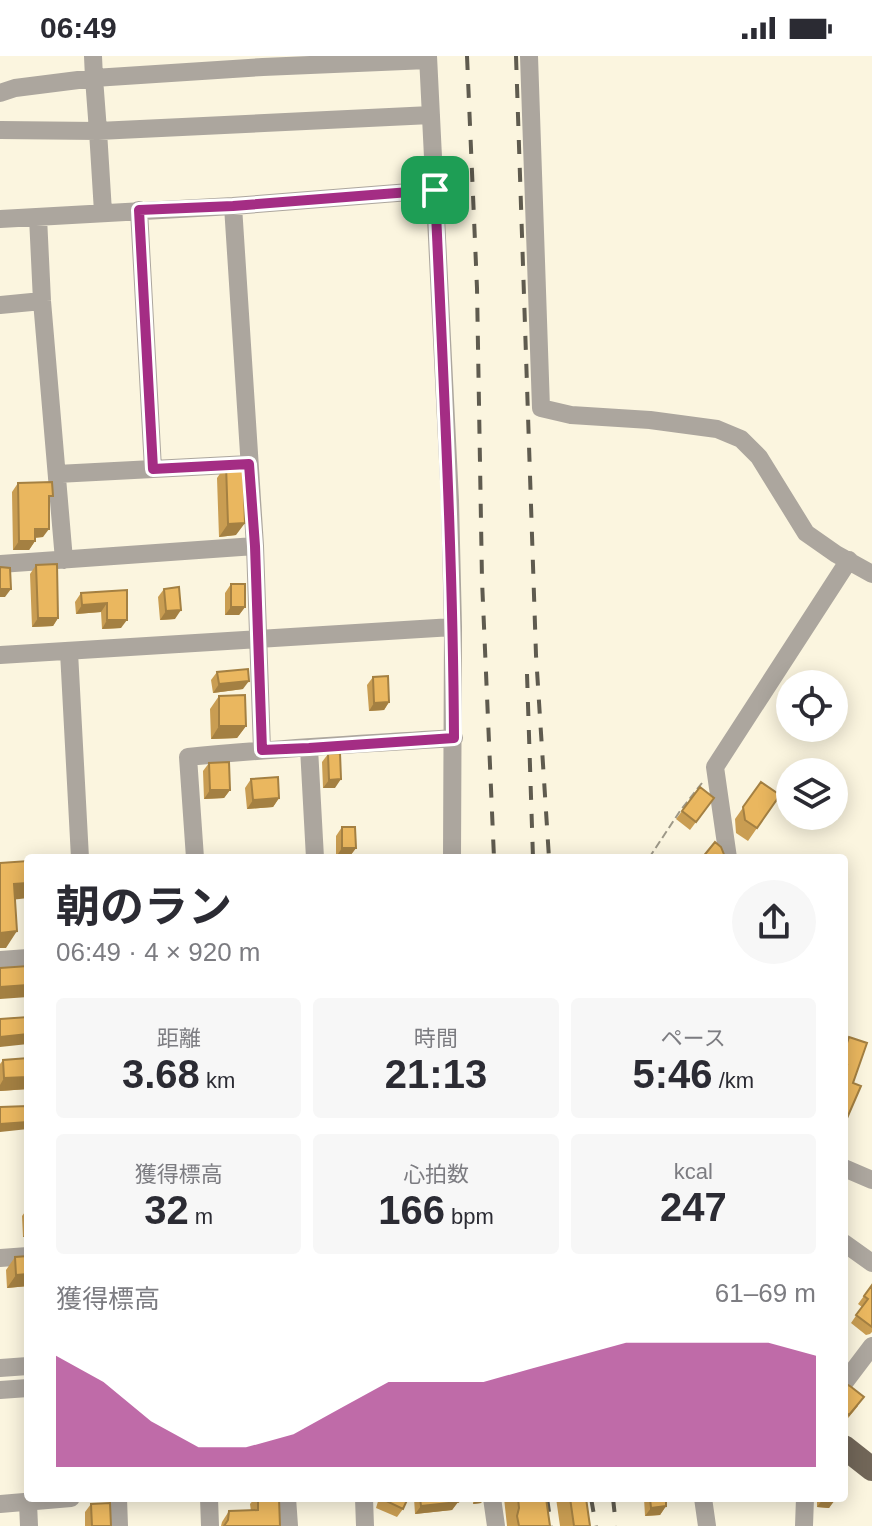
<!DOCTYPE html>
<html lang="ja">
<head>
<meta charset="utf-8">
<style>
	:root { --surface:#fff; --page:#f7f7f7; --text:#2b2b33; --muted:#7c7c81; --accent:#a42d84 }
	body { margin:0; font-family:Arial,"Noto Sans JP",sans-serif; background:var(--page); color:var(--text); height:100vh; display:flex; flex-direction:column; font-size:30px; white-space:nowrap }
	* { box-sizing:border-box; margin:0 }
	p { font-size:26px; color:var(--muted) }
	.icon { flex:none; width:44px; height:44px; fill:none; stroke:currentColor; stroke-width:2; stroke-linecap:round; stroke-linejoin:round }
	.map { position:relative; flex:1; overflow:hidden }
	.drawer { position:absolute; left:24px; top:798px; width:824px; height:648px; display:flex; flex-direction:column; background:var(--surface); border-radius:8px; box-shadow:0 4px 20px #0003 }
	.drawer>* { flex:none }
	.fabs { position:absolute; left:776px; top:614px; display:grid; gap:16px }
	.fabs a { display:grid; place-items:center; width:72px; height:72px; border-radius:50%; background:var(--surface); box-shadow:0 4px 20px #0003; font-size:40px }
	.pin { position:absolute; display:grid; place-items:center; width:68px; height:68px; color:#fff; margin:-34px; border-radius:16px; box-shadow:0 4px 12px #0006 }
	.round { display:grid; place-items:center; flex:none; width:84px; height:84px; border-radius:42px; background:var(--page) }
	.headline { display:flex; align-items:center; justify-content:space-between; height:136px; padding:0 32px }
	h1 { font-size:44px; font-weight:700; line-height:60px }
	.metrics { display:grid; grid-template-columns:repeat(3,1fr); gap:12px; height:136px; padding:8px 32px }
	.metrics div { display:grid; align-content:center; border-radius:8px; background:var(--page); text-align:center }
	.metrics b { font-size:40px; font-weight:700 }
	.metrics small { font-size:22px; font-weight:400 }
	.metrics p { font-size:22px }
	.chart { height:224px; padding:16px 32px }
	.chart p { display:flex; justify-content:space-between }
	.chart svg { width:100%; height:144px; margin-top:8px; fill:var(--accent); opacity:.7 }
	.status { display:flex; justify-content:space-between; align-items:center; height:56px; padding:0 40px; background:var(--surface); direction:ltr }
	.status svg { height:22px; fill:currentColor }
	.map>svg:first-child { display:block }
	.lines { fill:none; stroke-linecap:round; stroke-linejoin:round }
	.path { stroke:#9d9888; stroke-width:2; stroke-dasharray:8 4; stroke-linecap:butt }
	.minor { stroke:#aca69e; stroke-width:18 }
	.major { stroke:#716658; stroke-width:24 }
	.rail { stroke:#5f5b4f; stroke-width:4; stroke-dasharray:14 14; stroke-linecap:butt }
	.wall { fill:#c99d52 }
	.shaded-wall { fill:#a48042 }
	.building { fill:#eab75f; stroke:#a48042; stroke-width:2 }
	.route-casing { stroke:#fff; stroke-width:16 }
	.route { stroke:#a42d84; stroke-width:10 }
</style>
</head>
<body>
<div class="status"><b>06:49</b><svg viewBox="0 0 49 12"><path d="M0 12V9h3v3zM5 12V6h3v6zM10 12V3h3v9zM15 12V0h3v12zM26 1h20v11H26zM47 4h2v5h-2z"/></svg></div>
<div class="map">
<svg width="872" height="1470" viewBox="0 0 872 1470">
	<rect width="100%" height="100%" fill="#fbf5df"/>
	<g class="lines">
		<path class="path" d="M 649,802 L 680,755 L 702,727"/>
		<path class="minor" d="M 93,0 L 94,22 L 263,11 L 428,4
			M 428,0 L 450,445 L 453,571 L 452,802
			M 529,0 L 541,352 L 571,359 L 650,364 L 717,373 L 741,383 L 759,401 L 806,477 L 836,498 L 872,518
			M 0,37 L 15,32 L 94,22 L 98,75 L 0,74
			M 233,150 L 255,490 L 262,694
			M 139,154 L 153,413 L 249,408
			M 103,156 L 98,75 L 431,59
			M 38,161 L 42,245 L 64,504
			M 0,163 L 233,150 L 435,134
			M 0,249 L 42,245
			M 57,418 L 153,413
			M 0,508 L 255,490
			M 69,596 L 80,802
			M 0,599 L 453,571
			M 309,692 L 315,802
			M 195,802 L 188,701 C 276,692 365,688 454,682
			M 728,802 L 715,711 L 849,504
			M 0,904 L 28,902
			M 844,1112 L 872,1124
			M 844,1187 L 872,1207
			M 0,1202 L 28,1200
			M 0,1312 L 28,1310
			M 844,1327 L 872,1290
			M 0,1334 L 28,1332
			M 118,1442 L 119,1470
			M 209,1442 L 210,1470
			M 287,1442 L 289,1470
			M 364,1442 L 365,1470
			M 492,1442 L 496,1470
			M 703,1442 L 707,1470
			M 28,1447 L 29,1470
			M 0,1448 L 71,1442
			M 804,1470 L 805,1442"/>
		<path class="major" d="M 844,1391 L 872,1413"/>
		<path class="rail" d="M 467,0 L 477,232 L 482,524 L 494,802
			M 516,0 L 536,599 L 549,802
			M 527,618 L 533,802
			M 547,1442 L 551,1470
			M 591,1442 L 596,1470
			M 613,1442 L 616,1470"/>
	</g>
	<path class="wall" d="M 226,409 L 236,479 L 219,481 L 217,422 Z
		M 18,427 L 49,446 L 43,481 L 35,482 L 35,485 L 29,494 L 13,494 L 12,436 Z
		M 36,509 L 58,562 L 53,570 L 32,571 L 30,518 Z
		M 231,528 L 245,551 L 239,559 L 225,559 L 225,537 Z
		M 164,533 L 175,563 L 160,564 L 158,541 Z
		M 127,534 L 121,572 L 102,573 L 101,556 L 76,558 L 75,546 L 81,537 Z
		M 217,616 L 243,633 L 213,637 L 211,624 Z
		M 373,621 L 389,646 L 384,654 L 369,655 L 367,629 Z
		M 219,640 L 246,670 L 237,682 L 211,683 L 210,653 Z
		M 328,698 L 335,732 L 323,732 L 322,706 Z
		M 209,707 L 230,734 L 224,742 L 204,743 L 203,715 Z
		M 251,723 L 279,742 L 273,751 L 247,753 L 245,732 Z
		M 761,726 L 780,739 L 748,785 L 736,777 L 735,763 Z
		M 700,731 L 714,742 L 690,774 L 676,763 Z
		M 342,771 L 356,792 L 350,800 L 336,801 L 336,780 Z
		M 28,1002 L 28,1033 L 0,1035 L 0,1008 L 3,1004 Z
		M 28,1152 L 28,1181 L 23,1181 L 22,1160 Z
		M 28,1200 L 28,1230 L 7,1232 L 6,1214 L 15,1201 Z
		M 872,1229 L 872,1276 L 870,1278 L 866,1279 L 851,1267 L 862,1251 L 858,1248 Z
		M 844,1327 L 858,1350 L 844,1367 Z
		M 255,1442 L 258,1442 L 280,1470 L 221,1470 L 222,1466 L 229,1455 L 251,1455 L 250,1448 Z
		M 379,1442 L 408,1442 L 403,1453 L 397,1461 L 376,1452 Z
		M 414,1442 L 484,1442 L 481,1447 L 473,1448 L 473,1444 L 458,1446 L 452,1454 L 415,1458 Z
		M 504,1442 L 546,1442 L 550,1470 L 507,1470 Z
		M 556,1442 L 586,1442 L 590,1470 L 560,1470 Z
		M 644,1442 L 666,1442 L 666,1450 L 660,1459 L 645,1460 Z
		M 817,1442 L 835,1442 L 829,1452 L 817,1451 Z
		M 91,1448 L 111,1470 L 85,1470 L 85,1456 Z"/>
	<path class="shaded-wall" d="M 245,467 L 236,479 L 219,481 L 228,468 Z
		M 35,473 L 49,473 L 43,481 L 29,482 Z
		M 19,485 L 35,485 L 29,494 L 13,494 Z
		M 0,533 L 11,533 L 5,541 L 0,541 Z
		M 107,547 L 101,556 L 76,558 L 82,549 Z
		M 231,551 L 245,551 L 239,559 L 225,559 Z
		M 181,554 L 175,563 L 160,564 L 166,555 Z
		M 38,562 L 58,562 L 53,570 L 32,571 Z
		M 107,564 L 127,564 L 121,572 L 102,573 Z
		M 249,625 L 243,633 L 213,637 L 219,628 Z
		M 389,646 L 384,654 L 369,655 L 374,647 Z
		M 219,670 L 246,670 L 237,682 L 211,683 Z
		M 341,723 L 335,732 L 323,732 L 329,724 Z
		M 210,734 L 230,734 L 224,742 L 204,743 Z
		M 279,742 L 273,751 L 247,753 L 253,744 Z
		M 342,792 L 356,792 L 350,800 L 336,801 Z
		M 28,827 L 28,842 L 2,845 L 14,828 Z
		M 17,875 L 6,892 L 0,892 L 0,877 Z
		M 28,929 L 28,941 L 0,943 L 0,931 Z
		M 28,978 L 28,988 L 0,991 L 0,981 Z
		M 28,1021 L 28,1033 L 0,1035 L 0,1029 L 4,1022 Z
		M 28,1066 L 28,1073 L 0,1076 L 0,1068 Z
		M 28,1173 L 28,1181 L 23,1181 Z
		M 28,1218 L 28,1230 L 7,1232 L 16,1219 Z
		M 455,1442 L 475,1442 L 473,1444 L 452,1447 Z
		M 477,1442 L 484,1442 L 481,1447 L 473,1448 Z
		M 823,1443 L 835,1444 L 829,1452 L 817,1451 Z
		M 458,1446 L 452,1454 L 415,1458 L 421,1450 Z
		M 666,1450 L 660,1459 L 645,1460 L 651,1452 Z"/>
	<path class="building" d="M 243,408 L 245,467 L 228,468 L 226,409 Z
		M 52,426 L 53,440 L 49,440 L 49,473 L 35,473 L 35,485 L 19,485 L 18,427 Z
		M 57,508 L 58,562 L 38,562 L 36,509 Z
		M 0,511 L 10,512 L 11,533 L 0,533 Z
		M 231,528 L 245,528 L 245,551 L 231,551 Z
		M 179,531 L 181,554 L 166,555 L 164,533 Z
		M 127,534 L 127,564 L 107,564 L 107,547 L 82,549 L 81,537 Z
		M 248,613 L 249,625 L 219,628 L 217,616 Z
		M 388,620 L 389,646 L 374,647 L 373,621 Z
		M 245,639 L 246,670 L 219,670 L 219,640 Z
		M 340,697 L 341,723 L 329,724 L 328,698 Z
		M 229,706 L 230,734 L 210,734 L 209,707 Z
		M 278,721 L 279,742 L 253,744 L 251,723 Z
		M 761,726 L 780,739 L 757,772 L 745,764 L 743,751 Z
		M 700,731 L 714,742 L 696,766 L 682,755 Z
		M 342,771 L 355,771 L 356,792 L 342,792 Z
		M 715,786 L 721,791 L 725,801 L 702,802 Z
		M 28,805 L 28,827 L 14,828 L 17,875 L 0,877 L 0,807 Z
		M 28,910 L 28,929 L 0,931 L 0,912 Z
		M 28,961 L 28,978 L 0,981 L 0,963 Z
		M 849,981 L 867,987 L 853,1027 L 861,1030 L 844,1069 L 844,1015 L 847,1009 L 844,1008 L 844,996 Z
		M 28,1002 L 28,1021 L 4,1022 L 3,1004 Z
		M 28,1050 L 28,1066 L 0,1068 L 0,1051 Z
		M 28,1200 L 28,1218 L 16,1219 L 15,1201 Z
		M 872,1229 L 872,1271 L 856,1259 L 868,1243 L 864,1240 Z
		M 844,1327 L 850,1330 L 864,1341 L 849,1359 L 844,1355 Z
		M 258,1442 L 279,1442 L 280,1470 L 224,1470 L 228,1464 L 229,1455 L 258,1454 Z
		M 383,1442 L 408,1442 L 403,1453 L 382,1443 Z
		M 420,1442 L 457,1442 L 458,1446 L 421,1450 Z
		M 518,1442 L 546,1442 L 550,1470 L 519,1470 L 517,1460 L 519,1452 Z
		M 570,1442 L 586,1442 L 590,1470 L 574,1470 Z
		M 650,1442 L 666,1442 L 666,1450 L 651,1452 Z
		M 110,1447 L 111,1470 L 92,1470 L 91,1448 Z"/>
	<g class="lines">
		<defs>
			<path id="route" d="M 435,134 C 443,317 453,499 454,682 L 309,692 L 262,694 L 255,490 L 249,408 L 153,413 L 139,154 L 233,150 Z"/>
		</defs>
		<use href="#route" class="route-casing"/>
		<use href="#route" class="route"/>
	</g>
</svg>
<div class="fabs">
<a><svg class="icon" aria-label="locate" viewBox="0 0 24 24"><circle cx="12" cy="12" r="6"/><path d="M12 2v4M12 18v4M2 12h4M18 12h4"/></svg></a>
<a><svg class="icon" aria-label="layers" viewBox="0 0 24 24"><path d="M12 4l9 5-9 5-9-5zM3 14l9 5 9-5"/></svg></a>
</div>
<div class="pin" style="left:435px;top:134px;background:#1e9e55"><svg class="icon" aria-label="arrive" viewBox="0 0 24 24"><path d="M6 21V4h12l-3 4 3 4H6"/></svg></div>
<section class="drawer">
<div class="headline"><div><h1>朝のラン</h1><p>06:49 · 4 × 920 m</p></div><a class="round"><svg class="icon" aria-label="share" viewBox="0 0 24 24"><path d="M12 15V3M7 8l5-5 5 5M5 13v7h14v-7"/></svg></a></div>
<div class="metrics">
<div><p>距離</p><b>3.68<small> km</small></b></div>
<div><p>時間</p><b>21:13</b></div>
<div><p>ペース</p><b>5:46<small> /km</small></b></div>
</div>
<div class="metrics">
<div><p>獲得標高</p><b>32<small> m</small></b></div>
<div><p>心拍数</p><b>166<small> bpm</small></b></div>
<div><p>kcal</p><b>247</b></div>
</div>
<div class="chart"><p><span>獲得標高</span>61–69 m</p>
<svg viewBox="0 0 160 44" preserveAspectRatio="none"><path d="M0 44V10L10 18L20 30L30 38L40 38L50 34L60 26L70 18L80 18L90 18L100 14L110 10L120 6L130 6L140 6L150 6L160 10V44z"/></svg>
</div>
</section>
</div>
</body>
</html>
